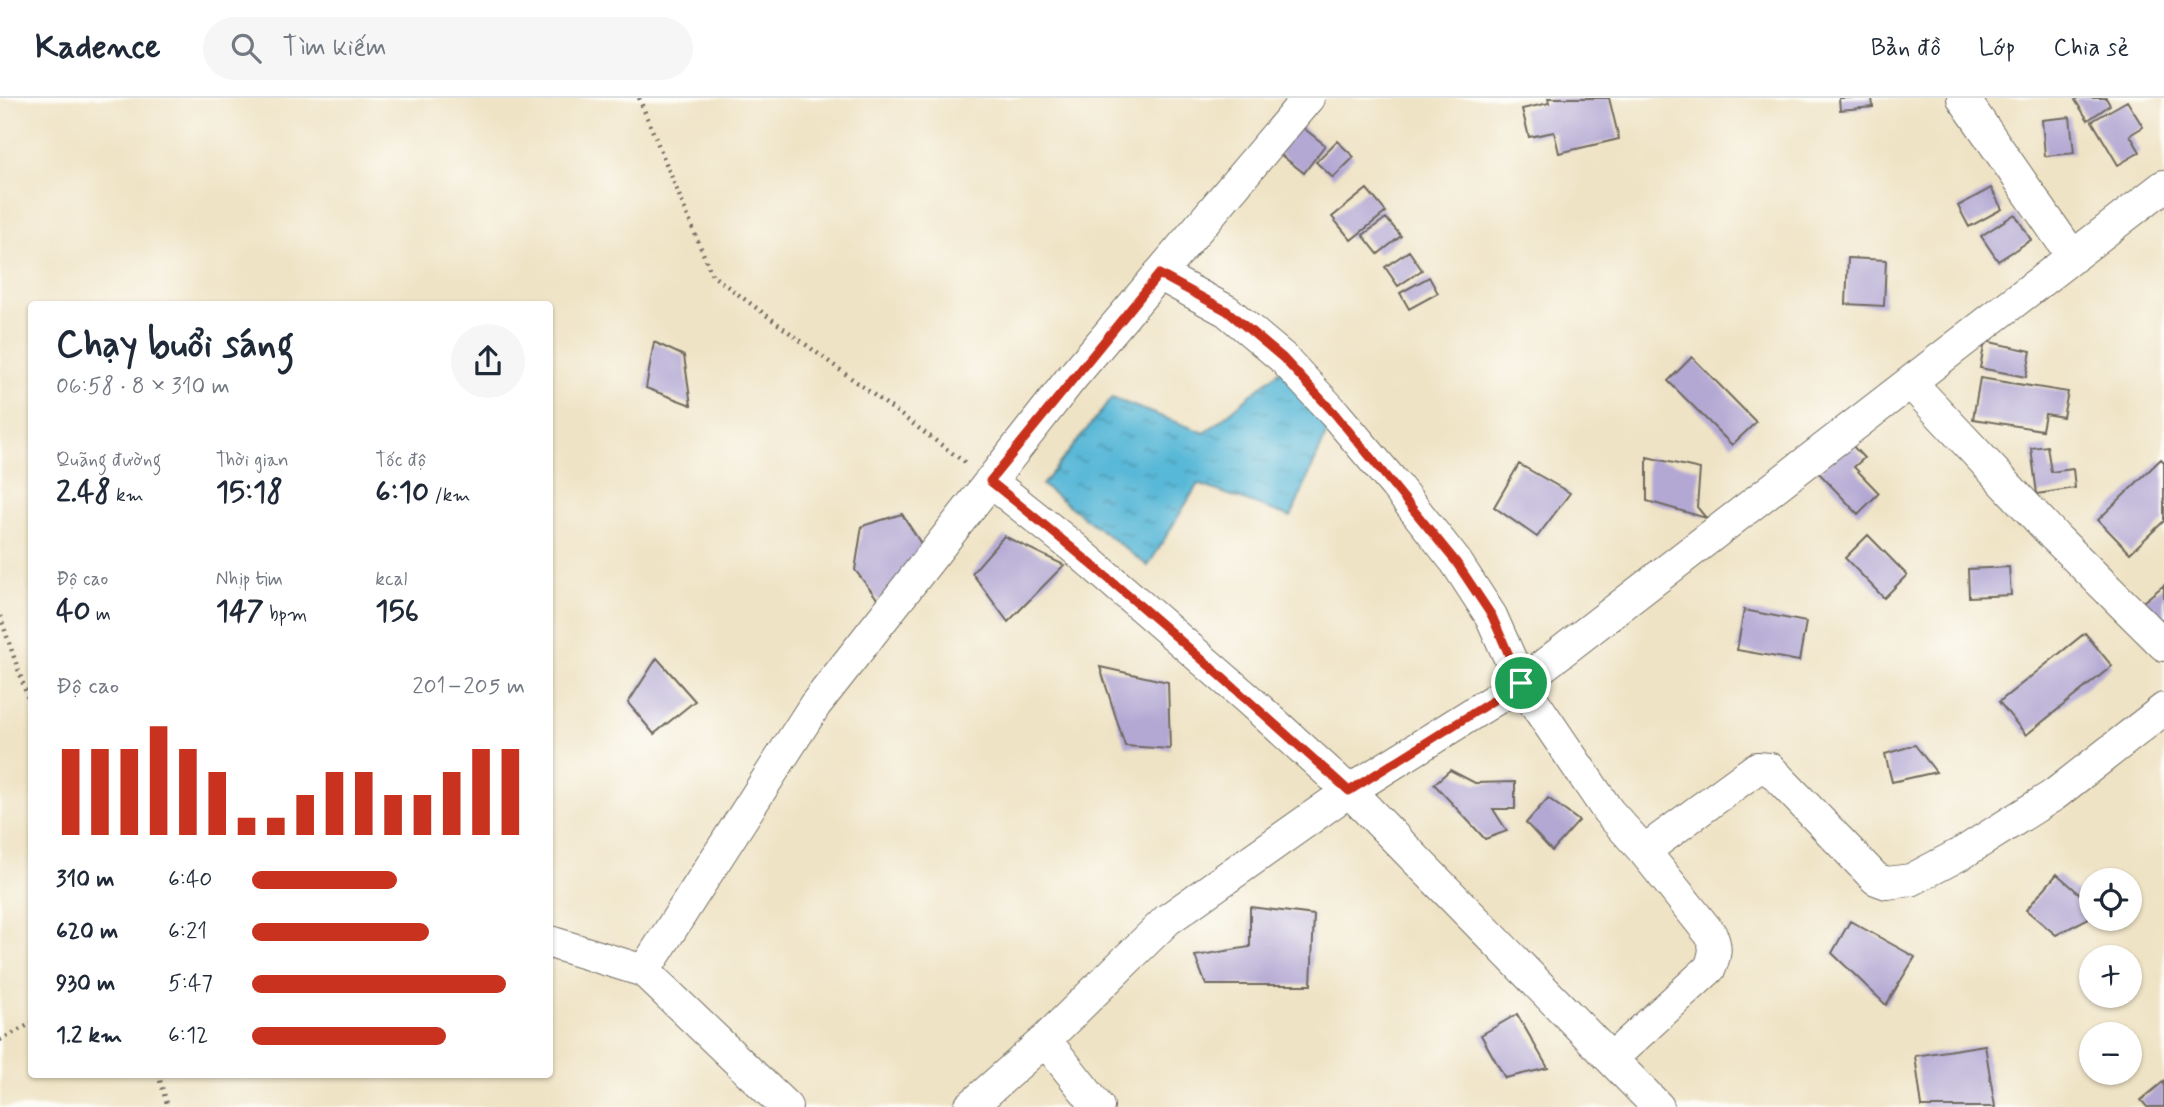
<!DOCTYPE html>
<html lang="vi">
<head>
<meta charset="utf-8">
<style>
	:root { --surface:#fff; --page:#f6f6f7; --text:#1f2937; --muted:#747a83; --line:#e0e1e3; --accent:#c8321e }
	body { margin:0; font-family:Mynerve,sans-serif; background:var(--page); color:var(--text); height:100vh; display:flex; flex-direction:column; font-size:26px; white-space:nowrap }
	* { box-sizing:border-box; margin:0 }
	p { font-size:23px; color:var(--muted) }
	.icon { flex:none; width:38px; height:38px; fill:none; stroke:currentColor; stroke-width:2; stroke-linecap:round; stroke-linejoin:round }
	.map { position:relative; flex:1; overflow:hidden }
	.sheet { position:absolute; left:28px; top:203px; width:525px; height:777px; display:flex; flex-direction:column; background:var(--surface); border-radius:7px; box-shadow:0 2px 5px #0004 }
	.sheet>* { flex:none }
	.tools { position:absolute; left:2079px; top:770px; display:grid; gap:14px }
	.tools a { display:grid; place-items:center; width:63px; height:63px; border-radius:50%; background:var(--surface); box-shadow:0 2px 5px #0004; font-size:35px }
	.pin { position:absolute; display:grid; place-items:center; width:60px; height:60px; color:#fff; margin:-30px; border:4px solid #fff; border-radius:50%; box-shadow:0 2px 7px #0007 }
	.round { display:grid; place-items:center; flex:none; width:74px; height:74px; border-radius:37px; background:var(--page) }
	.head { display:flex; align-items:center; justify-content:space-between; height:119px; padding:0 28px }
	h1 { font-size:38px; font-weight:800; line-height:52px }
	.stats { display:grid; grid-template-columns:repeat(3,1fr); gap:10px; height:119px; padding:7px 28px }
	.stats div { display:grid; align-content:center }
	.stats b { font-size:30px; font-weight:800 }
	.stats small { font-size:19px; font-weight:400 }
	.stats p { font-size:19px }
	.chart { height:196px; padding:14px 28px }
	.chart p { display:flex; justify-content:space-between }
	.chart svg { width:100%; height:126px; margin-top:7px; stroke:var(--accent); stroke-width:6 }
	ul { padding:0 28px; list-style:none; font-size:23px }
	li { display:grid; grid-template-columns:112px 84px 1fr; align-items:center; height:52px }
	li i { height:18px; border-radius:9px; background:var(--accent) }
	header { display:flex; align-items:center; gap:42px; box-sizing:border-box; height:98px; padding:0 35px; background:var(--surface); border-bottom:2px solid var(--line) }
	header strong { font-size:33px }
	nav { display:flex; gap:38px; margin-inline-start:auto; font-size:24px }
	.search { width:490px; height:63px; background:var(--page); display:flex; align-items:center; gap:18px; box-sizing:border-box; padding:0 24px; border-radius:38px; color:var(--muted); font-size:26px }
	.map>svg:first-child { display:block }
	.water { fill:url(#water-ripples); stroke:#427281; stroke-width:2 }
	.building { fill:#b3a8d3 }
	.lines { fill:none; stroke-linecap:round; stroke-linejoin:round }
	.minor-casing { stroke:#706b61; stroke-width:34 }
	.path { stroke:#706b61; stroke-width:4.5; stroke-dasharray:2 5; stroke-linecap:butt }
	.minor { stroke:#fff; stroke-width:32 }
	.route-casing { stroke:#fff; stroke-width:14 }
	.route { stroke:#c8321e; stroke-width:9 }
</style>
</head>
<body>
<header>
<strong>Kadence</strong>
<div class="search"><svg class="icon" aria-label="search" viewBox="0 0 24 24"><circle cx="10" cy="10" r="6"/><path d="M15 15l6 6"/></svg>Tìm kiếm</div>
<nav><a>Bản đồ</a><a>Lớp</a><a>Chia sẻ</a></nav>
</header>
<div class="map">
<svg width="2164" height="1009" viewBox="0 0 2164 1009">
	<defs>
		<pattern id="water-ripples" width="26" height="14" patternUnits="userSpaceOnUse" patternTransform="scale(1.75)"><rect width="26" height="14" fill="#59b8d7"/><path d="M2 4q2-2 4 0t4 0M15 11q2-2 4 0t4 0" fill="none" stroke="#4a96af"/></pattern>
	</defs>
	<rect width="100%" height="100%" fill="#fdfcf7"/>
	<filter id="ink" filterUnits="userSpaceOnUse"><feTurbulence type="fractalNoise" baseFrequency=".0143" numOctaves="2"/><feDisplacementMap in="SourceGraphic" scale="14" xChannelSelector="R" yChannelSelector="G"/><feConvolveMatrix kernelMatrix="1 2 1 2 8 2 1 2 1" color-interpolation-filters="sRGB"/></filter>
	<filter id="wash" filterUnits="userSpaceOnUse"><feTurbulence type="fractalNoise" baseFrequency=".00686" numOctaves="4" result="noise"/><feDisplacementMap in="SourceGraphic" scale="28" xChannelSelector="R" yChannelSelector="G"/><feGaussianBlur stdDeviation="1.57" result="paint"/><feColorMatrix in="noise" values="0 0 0 0 0 0 0 0 0 0 0 0 0 0 0 0 0 1.4 0 .05"/><feComposite in="paint" operator="in"/></filter>
	<g filter="url(#wash)">
		<rect width="100%" height="100%" fill="#efe3c5"/>
		<path class="water" d="M 1284,269 L 1335,316 L 1291,419 L 1198,386 L 1148,468 L 1042,387 L 1112,300 L 1205,335 Z"/>
		<g id="blocks">
			<path class="building" d="M 1548,0 L 1609,0 L 1619,41 L 1559,55 L 1554,34 L 1529,39 L 1522,11 L 1549,5 Z
				M 1839,0 L 1872,0 L 1873,9 L 1840,12 Z
				M 2078,0 L 2106,0 L 2110,7 L 2088,22 L 2075,2 Z
				M 2127,3 L 2143,29 L 2130,37 L 2140,54 L 2118,67 L 2092,23 Z
				M 2070,19 L 2074,55 L 2045,58 L 2042,22 Z
				M 1297,25 L 1325,47 L 1304,75 L 1276,53 Z
				M 1337,43 L 1354,59 L 1333,80 L 1316,64 Z
				M 1991,90 L 2002,111 L 1969,129 L 1958,108 Z
				M 1367,91 L 1386,114 L 1351,142 L 1332,119 Z
				M 2015,116 L 2031,142 L 1998,163 L 1981,138 Z
				M 1386,120 L 1401,138 L 1378,156 L 1363,137 Z
				M 1409,153 L 1422,172 L 1398,188 L 1385,169 Z
				M 1848,160 L 1886,162 L 1884,208 L 1846,206 Z
				M 1429,179 L 1438,195 L 1409,211 L 1400,195 Z
				M 1985,243 L 2031,253 L 2026,279 L 1980,270 Z
				M 654,244 L 684,258 L 691,307 L 646,290 Z
				M 1692,259 L 1756,324 L 1732,347 L 1668,283 Z
				M 1980,280 L 2068,294 L 2063,319 L 2045,316 L 2042,332 L 1973,321 Z
				M 1849,344 L 1864,360 L 1854,369 L 1879,395 L 1858,416 L 1818,374 Z
				M 2047,348 L 2051,374 L 2073,371 L 2075,390 L 2037,396 L 2031,350 Z
				M 1647,359 L 1700,371 L 1697,409 L 1706,420 L 1647,403 Z
				M 2161,361 L 2164,364 L 2164,423 L 2130,455 L 2098,422 Z
				M 1519,366 L 1570,395 L 1537,439 L 1494,409 Z
				M 902,416 L 925,452 L 879,503 L 855,472 L 862,428 Z
				M 1868,437 L 1907,477 L 1884,500 L 1845,460 Z
				M 1004,438 L 1064,467 L 1008,524 L 972,475 Z
				M 2009,469 L 2011,497 L 1969,499 L 1968,471 Z
				M 2164,487 L 2164,530 L 2143,504 Z
				M 1744,512 L 1806,524 L 1799,563 L 1737,552 Z
				M 2085,535 L 2112,568 L 2026,637 L 1999,604 Z
				M 657,560 L 695,603 L 654,636 L 628,605 Z
				M 1100,569 L 1168,584 L 1170,651 L 1125,648 Z
				M 1915,647 L 1936,674 L 1892,684 L 1885,656 Z
				M 1450,672 L 1475,685 L 1515,684 L 1515,711 L 1493,711 L 1507,733 L 1485,741 L 1434,686 Z
				M 1548,700 L 1579,723 L 1552,753 L 1526,725 Z
				M 2057,776 L 2091,806 L 2091,819 L 2056,837 L 2026,812 Z
				M 1250,809 L 1314,817 L 1311,887 L 1206,887 L 1195,858 L 1250,849 Z
				M 1850,823 L 1915,859 L 1886,907 L 1832,855 Z
				M 1517,916 L 1548,970 L 1505,980 L 1481,937 Z
				M 1985,947 L 1995,1009 L 1922,1009 L 1915,958 Z
				M 2164,983 L 2164,1009 L 2147,1009 L 2141,1002 Z"/>
		</g>
	</g>
	<g filter="url(#ink)">
		<use href="#blocks" fill-opacity="0" stroke="#706b61" stroke-width="2"/>
		<g class="lines">
			<defs>
				<path id="minor" d="M 1963,0 L 2073,159
					M 1159,176 L 1227,213 L 1283,260 L 1335,316 L 1396,388 L 1456,464 L 1491,518 L 1521,585 L 1608,713 L 1644,753 L 1711,837 C 1717,849 1715,857 1710,870 L 1611,961
					M 1911,285 L 2055,439 L 2164,547
					M 990,383 L 1073,449 L 1249,602 L 1349,693 L 1658,1009
					M 1644,753 L 1757,670 L 1770,671 L 1876,781 L 1887,785 L 1911,782 L 1964,754 L 2054,697 L 2164,611
					M 550,844 L 644,873 L 815,607 L 1069,283 L 1308,0
					M 644,873 L 786,1009
					M 1045,942 L 1098,1009
					M 970,1009 L 1045,942 L 1167,822 L 1349,693 L 1521,585 L 2164,88"/>
			</defs>
			<use href="#minor" class="minor-casing"/>
			<path class="path" d="M 639,0 L 712,177 L 967,366
				M 0,518 L 32,612
				M 0,942 L 32,925
				M 158,976 L 168,1009"/>
			<use href="#minor" class="minor"/>
		</g>
	</g>
	<g class="lines" filter="url(#ink)">
		<defs>
			<path id="route" d="M 1159,176 L 1227,213 L 1283,260 L 1335,316 L 1456,464 L 1492,518 L 1521,585 L 1349,693 C 1232,587 1114,482 990,383 Z"/>
		</defs>
		<use href="#route" class="route-casing"/>
		<use href="#route" class="route"/>
	</g>
</svg>
<div class="tools">
<a><svg class="icon" aria-label="locate" viewBox="0 0 24 24"><circle cx="12" cy="12" r="6"/><path d="M12 2v4M12 18v4M2 12h4M18 12h4"/></svg></a>
<a>+</a>
<a>−</a>
</div>
<div class="pin" style="left:1521px;top:585px;background:#1e9e55"><svg class="icon" aria-label="arrive" viewBox="0 0 24 24"><path d="M6 21V4h12l-3 4 3 4H6"/></svg></div>
<section class="sheet">
<div class="head"><div><h1>Chạy buổi sáng</h1><p>06:58 · 8 × 310 m</p></div><a class="round"><svg class="icon" aria-label="share" viewBox="0 0 24 24"><path d="M12 15V3M7 8l5-5 5 5M5 13v7h14v-7"/></svg></a></div>
<div class="stats">
<div><p>Quãng đường</p><b>2.48<small> km</small></b></div>
<div><p>Thời gian</p><b>15:18</b></div>
<div><p>Tốc độ</p><b>6:10<small> /km</small></b></div>
</div>
<div class="stats">
<div><p>Độ cao</p><b>40<small> m</small></b></div>
<div><p>Nhịp tim</p><b>147<small> bpm</small></b></div>
<div><p>kcal</p><b>156</b></div>
</div>
<div class="chart"><p><span>Độ cao</span>201–205 m</p>
<svg viewBox="0 0 160 44" preserveAspectRatio="none"><path d="M5 44V14M15 44V14M25 44V14M35 44V6M45 44V14M55 44V22M65 44V38M75 44V38M85 44V30M95 44V22M105 44V22M115 44V30M125 44V30M135 44V22M145 44V14M155 44V14"/></svg>
</div>
<ul>
<li><b>310 m</b>6:40<i style="width:53%"></i></li>
<li><b>620 m</b>6:21<i style="width:65%"></i></li>
<li><b>930 m</b>5:47<i style="width:93%"></i></li>
<li><b>1.2 km</b>6:12<i style="width:71%"></i></li>
</ul>
</section>
</div>
</body>
</html>
